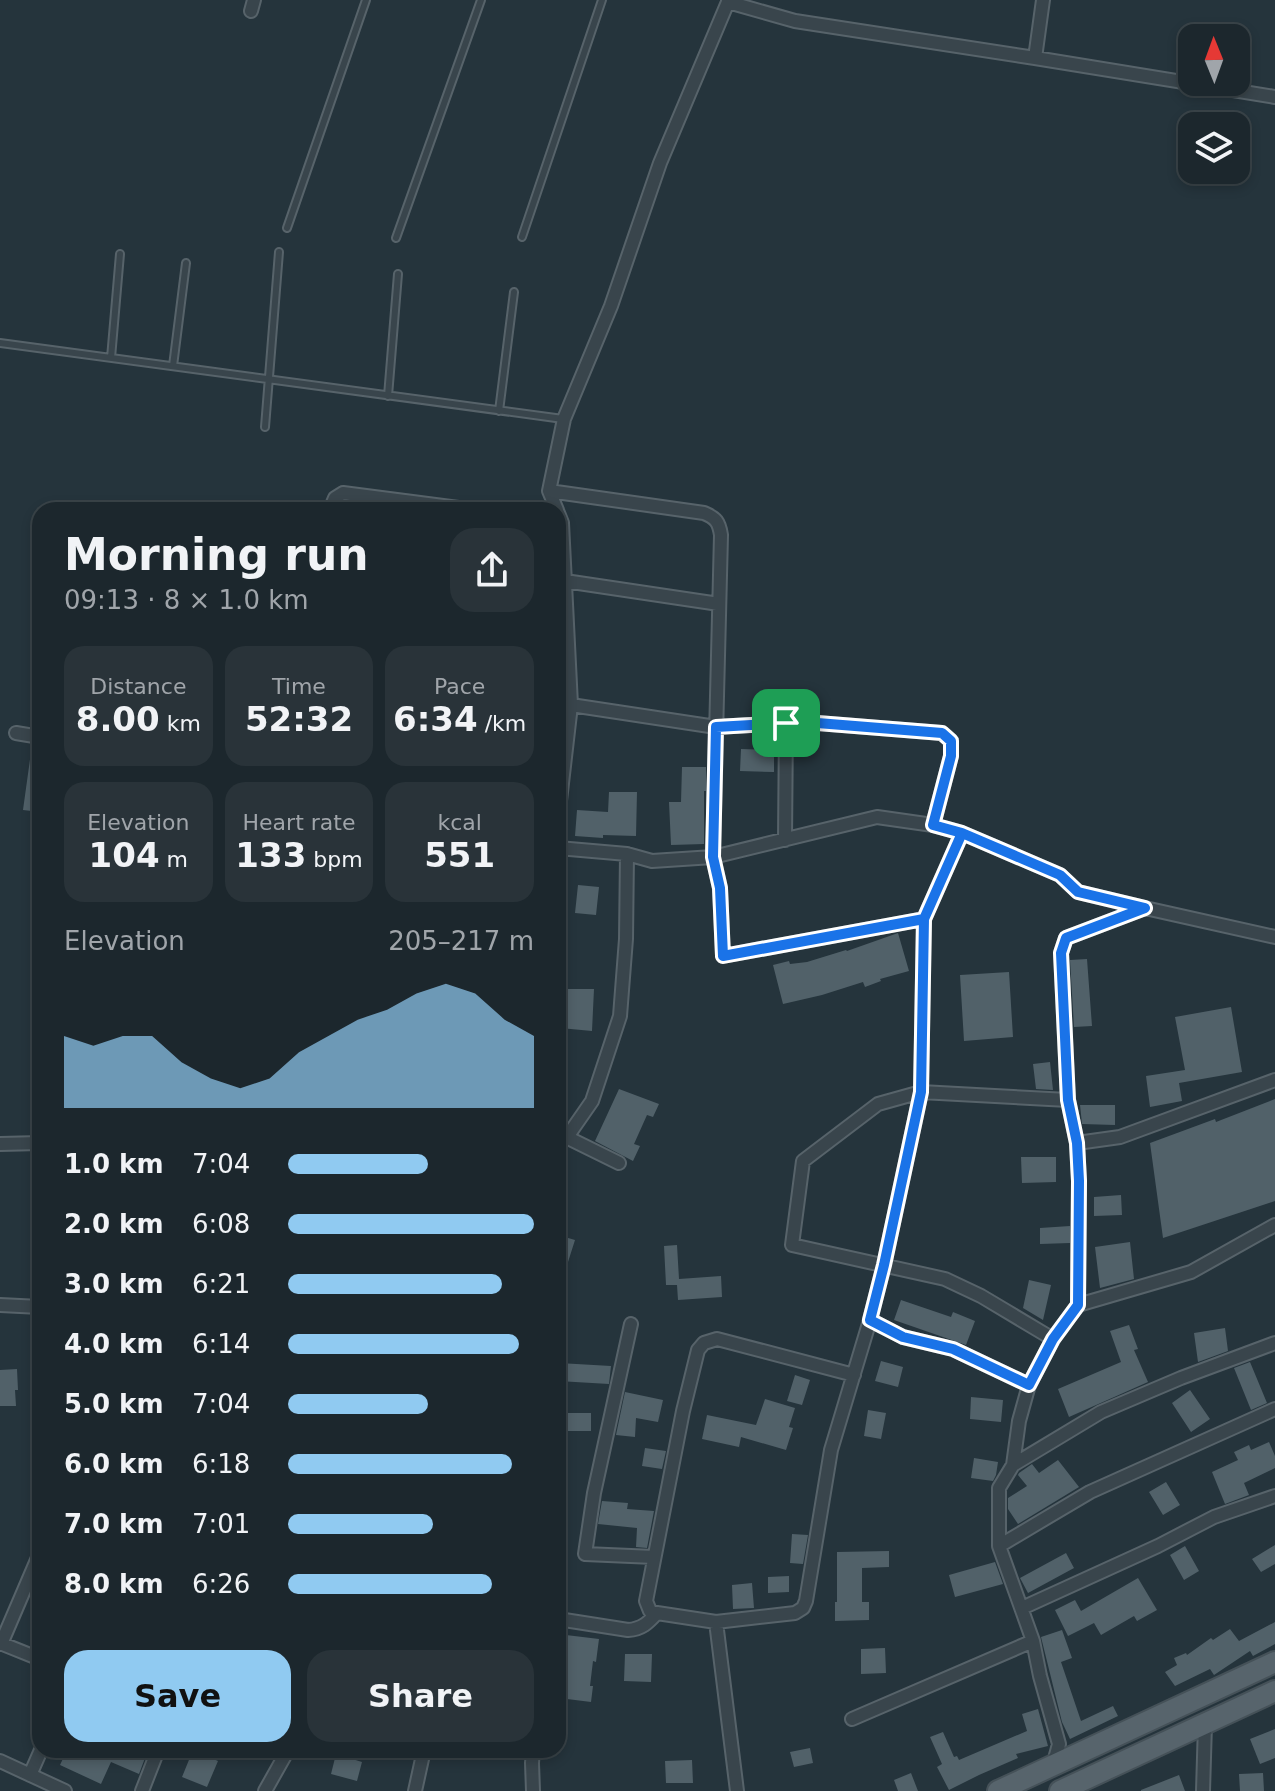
<!DOCTYPE html>
<html lang="en">
<head>
<meta charset="utf-8">
<style>
	:root { --surface:#1c272d; --page:#293339; --text:#f1f3f6; --muted:#a0a5aa; --line:#3a4449; --accent:#90caf1 }
	body { margin:0; font-family:"DejaVu Sans",sans-serif; background:var(--page); color:var(--text); height:100vh; display:flex; flex-direction:column; font-size:30px; white-space:nowrap }
	* { box-sizing:border-box; margin:0 }
	p { font-size:26px; color:var(--muted) }
	.icon { flex:none; width:44px; height:44px; fill:none; stroke:currentColor; stroke-width:2; stroke-linecap:round; stroke-linejoin:round }
	.map { position:relative; flex:1; overflow:hidden }
	.panel { position:absolute; left:32px; top:502px; width:534px; height:1256px; display:flex; flex-direction:column; background:var(--surface); border-radius:24px; box-shadow:0 4px 12px #0003,0 0 0 2px var(--line) }
	.panel>* { flex:none }
	.needle { width:52px; rotate:359deg }
	.buttons { position:absolute; left:1178px; top:24px; display:grid; gap:16px }
	.buttons a { display:grid; place-items:center; width:72px; height:72px; border-radius:16px; background:var(--surface); box-shadow:0 4px 12px #0003,0 0 0 2px var(--line); font-size:40px }
	.pin { position:absolute; display:grid; place-items:center; width:68px; height:68px; color:#fff; margin:-34px; border-radius:16px; box-shadow:0 4px 12px #0006 }
	.round { display:grid; place-items:center; flex:none; width:84px; height:84px; border-radius:24px; background:var(--page) }
	.head { display:flex; align-items:center; justify-content:space-between; height:136px; padding:0 32px }
	h1 { font-size:44px; font-weight:600; line-height:60px }
	.stats { display:grid; grid-template-columns:repeat(3,1fr); gap:12px; height:136px; padding:8px 32px }
	.stats div { display:grid; align-content:center; border-radius:20px; background:var(--page); text-align:center }
	.stats b { font-size:34px; font-weight:600 }
	.stats small { font-size:22px; font-weight:400 }
	.stats p { font-size:22px }
	.chart { height:224px; padding:16px 32px }
	.chart p { display:flex; justify-content:space-between }
	.chart svg { width:100%; height:144px; margin-top:8px; fill:var(--accent); opacity:.7 }
	.button { display:flex; gap:16px; margin-top:auto; padding:16px 32px }
	.button a { flex:1; height:92px; border-radius:24px; background:var(--accent); color:#111; font-size:32px; font-weight:600; line-height:92px; text-align:center }
	.button a+a { background:var(--page); color:var(--text) }
	ul { padding:0 32px; list-style:none; font-size:26px }
	li { display:grid; grid-template-columns:128px 96px 1fr; align-items:center; height:60px }
	li i { height:20px; border-radius:10px; background:var(--accent) }
	.map>svg:first-child { display:block }
	.building { fill:#516169 }
	.lines { fill:none; stroke-linecap:round; stroke-linejoin:round }
	.lane-casing { stroke:#57636a; stroke-width:10 }
	.street-casing { stroke:#57636a; stroke-width:16 }
	.primary-casing { stroke:#455158; stroke-width:24 }
	.lane { stroke:#39454c; stroke-width:6 }
	.street { stroke:#39454c; stroke-width:12 }
	.primary { stroke:#57646c; stroke-width:20 }
	.route-casing { stroke:#fff; stroke-width:16 }
	.route { stroke:#1a73e8; stroke-width:10 }
</style>
</head>
<body>
<div class="map">
<svg width="1275" height="1791" viewBox="0 0 1275 1791">
	<rect width="100%" height="100%" fill="#25343c"/>
	<path class="building" d="M 32,745 L 40,746 L 40,812 L 23,810 Z
		M 741,749 L 774,750 L 774,772 L 740,771 Z
		M 682,767 L 706,767 L 706,791 L 704,791 L 704,844 L 671,845 L 669,802 L 681,802 Z
		M 609,792 L 637,792 L 636,836 L 603,835 L 603,838 L 575,836 L 577,810 L 608,812 Z
		M 578,885 L 599,887 L 596,915 L 575,913 Z
		M 898,933 L 909,971 L 880,979 L 881,981 L 865,987 L 863,982 L 822,995 L 783,1004 L 773,965 L 789,961 L 790,964 L 807,962 L 846,950 L 847,951 Z
		M 1087,959 L 1092,1026 L 1074,1027 L 1070,960 Z
		M 1009,972 L 1013,1037 L 964,1041 L 960,975 Z
		M 562,989 L 594,989 L 592,1031 L 560,1028 Z
		M 1231,1007 L 1242,1072 L 1179,1083 L 1182,1101 L 1150,1107 L 1146,1076 L 1185,1070 L 1175,1017 Z
		M 1050,1062 L 1053,1090 L 1036,1089 L 1033,1064 Z
		M 619,1089 L 659,1104 L 653,1117 L 647,1115 L 634,1144 L 640,1146 L 633,1161 L 595,1141 Z
		M 1275,1099 L 1275,1201 L 1163,1238 L 1150,1143 L 1215,1119 L 1216,1122 Z
		M 1080,1105 L 1115,1105 L 1115,1125 L 1082,1124 Z
		M 1021,1157 L 1056,1157 L 1056,1182 L 1022,1183 Z
		M 1121,1195 L 1122,1215 L 1094,1216 L 1094,1197 Z
		M 1070,1226 L 1070,1243 L 1040,1244 L 1040,1228 Z
		M 558,1235 L 575,1240 L 568,1262 L 558,1259 Z
		M 1130,1242 L 1134,1279 L 1100,1288 L 1095,1247 Z
		M 677,1245 L 679,1279 L 721,1276 L 722,1297 L 678,1300 L 677,1285 L 666,1285 L 664,1246 Z
		M 1029,1280 L 1051,1285 L 1043,1320 L 1023,1308 Z
		M 901,1300 L 951,1317 L 953,1312 L 975,1321 L 966,1345 L 894,1320 Z
		M 1129,1325 L 1138,1349 L 1134,1350 L 1148,1382 L 1069,1417 L 1058,1389 L 1121,1362 L 1110,1331 Z
		M 1225,1328 L 1228,1351 L 1198,1362 L 1194,1333 Z
		M 881,1361 L 903,1367 L 898,1387 L 875,1381 Z
		M 1250,1362 L 1267,1403 L 1251,1410 L 1234,1368 Z
		M 559,1363 L 611,1366 L 609,1384 L 558,1381 Z
		M 17,1369 L 18,1390 L 15,1390 L 16,1406 L 0,1406 L 0,1370 Z
		M 795,1375 L 810,1380 L 802,1405 L 787,1401 Z
		M 1190,1390 L 1210,1419 L 1191,1432 L 1172,1403 Z
		M 625,1392 L 663,1400 L 658,1422 L 636,1418 L 635,1437 L 616,1435 Z
		M 971,1397 L 1003,1400 L 1001,1422 L 970,1419 Z
		M 765,1399 L 795,1408 L 789,1427 L 793,1428 L 786,1450 L 741,1437 L 739,1447 L 702,1439 L 707,1415 L 756,1425 Z
		M 868,1410 L 886,1413 L 881,1439 L 864,1436 Z
		M 558,1413 L 591,1413 L 591,1431 L 558,1431 Z
		M 1269,1442 L 1275,1456 L 1275,1468 L 1244,1483 L 1249,1495 L 1225,1504 L 1212,1472 L 1238,1460 L 1234,1452 L 1249,1445 L 1251,1450 Z
		M 645,1448 L 666,1451 L 662,1469 L 642,1466 Z
		M 974,1458 L 998,1462 L 996,1475 L 993,1481 L 971,1478 Z
		M 1058,1460 L 1079,1487 L 1018,1524 L 1008,1509 L 1008,1498 L 1027,1486 L 1018,1475 L 1019,1473 L 1032,1464 L 1039,1473 Z
		M 1166,1482 L 1180,1505 L 1163,1515 L 1149,1492 Z
		M 602,1501 L 628,1503 L 627,1509 L 654,1511 L 647,1548 L 636,1547 L 637,1528 L 598,1524 Z
		M 792,1534 L 808,1535 L 803,1564 L 790,1563 Z
		M 1275,1545 L 1275,1564 L 1261,1572 L 1252,1559 Z
		M 1185,1546 L 1199,1571 L 1184,1580 L 1170,1555 Z
		M 889,1551 L 889,1567 L 862,1568 L 862,1602 L 869,1602 L 869,1620 L 835,1621 L 835,1602 L 837,1602 L 837,1552 Z
		M 1066,1553 L 1074,1568 L 1028,1593 L 1020,1578 Z
		M 995,1562 L 1003,1584 L 955,1597 L 949,1575 Z
		M 789,1576 L 789,1592 L 768,1593 L 768,1577 Z
		M 1138,1578 L 1157,1610 L 1137,1621 L 1134,1616 L 1101,1635 L 1094,1623 L 1068,1636 L 1055,1610 L 1075,1600 L 1081,1611 Z
		M 752,1583 L 754,1608 L 733,1609 L 732,1585 Z
		M 1275,1622 L 1275,1644 L 1253,1656 L 1250,1651 L 1214,1675 L 1210,1669 L 1175,1686 L 1165,1672 L 1177,1665 L 1174,1658 L 1186,1653 L 1187,1655 L 1211,1638 L 1213,1640 L 1230,1629 L 1239,1641 Z
		M 1062,1630 L 1072,1658 L 1061,1662 L 1081,1721 L 1113,1706 L 1118,1716 L 1070,1739 L 1062,1722 L 1041,1637 Z
		M 566,1635 L 599,1639 L 596,1662 L 593,1661 L 590,1686 L 593,1686 L 591,1702 L 559,1698 Z
		M 885,1648 L 886,1673 L 861,1674 L 861,1649 Z
		M 625,1654 L 652,1654 L 651,1682 L 624,1681 Z
		M 1038,1709 L 1048,1746 L 1016,1754 L 1018,1758 L 979,1775 L 949,1790 L 937,1767 L 942,1764 L 930,1737 L 943,1732 L 954,1757 L 957,1756 L 959,1760 L 1027,1731 L 1022,1714 Z
		M 1275,1729 L 1275,1758 L 1260,1764 L 1250,1739 Z
		M 810,1748 L 813,1763 L 794,1767 L 790,1752 Z
		M 67,1750 L 148,1750 L 139,1774 L 111,1762 L 101,1784 L 60,1765 Z
		M 193,1750 L 218,1761 L 207,1787 L 182,1777 Z
		M 336,1754 L 362,1762 L 357,1781 L 331,1774 Z
		M 692,1760 L 693,1783 L 666,1783 L 665,1761 Z
		M 911,1773 L 918,1791 L 898,1791 L 894,1780 Z
		M 1263,1773 L 1264,1791 L 1240,1791 L 1239,1774 Z
		M 1179,1775 L 1185,1791 L 1141,1791 L 1141,1790 Z"/>
	<g class="lines">
		<defs>
			<path id="lane" d="M 287,228 L 366,0
				M 522,237 L 602,0
				M 396,238 L 481,0
				M 0,343 L 563,419
				M 111,358 L 120,254
				M 173,366 L 186,263
				M 388,396 L 398,274
				M 499,411 L 514,292
				M 265,427 L 279,252"/>
			<path id="street" d="M 728,0 L 728,2 L 795,21 L 1035,58
				M 1043,0 L 1035,58 L 1275,97
				M 251,11 L 254,0
				M 549,491 L 704,513 C 716,518 719,522 721,535 L 713,857 L 720,888 L 723,956 L 924,919
				M 330,510 L 335,498 L 343,493 L 474,510
				M 557,510 L 549,491 L 564,419 L 611,306 L 660,163 L 728,2
				M 558,513 L 562,523 L 571,705 L 558,818
				M 565,581 L 719,604
				M 571,705 L 716,727 L 805,722 L 942,733 L 951,741 L 951,756 L 933,825
				M 16,733 L 40,737
				M 785,840 L 786,723
				M 558,848 L 627,854 L 652,861 L 713,857 L 877,817 L 933,825 L 962,833 L 1060,875 L 1078,892 L 1145,908 L 1275,937
				M 1068,1100 L 1061,953 L 1066,938 L 1145,908
				M 558,1133 L 619,1163
				M 567,1137 L 592,1101 L 620,1016 L 626,939 L 627,854
				M 1077,1143 L 1120,1137 L 1275,1080
				M 0,1144 L 40,1143
				M 0,1305 L 40,1307
				M 870,1320 L 903,1337 L 953,1349 L 1029,1385
				M 631,1324 L 594,1493 L 585,1554 L 654,1557
				M 1053,1339 L 981,1296 L 945,1279 L 792,1245 L 803,1161 L 878,1104 L 921,1092 L 1068,1100 L 1077,1143 L 1079,1181 L 1078,1305 L 1191,1272 L 1275,1225
				M 1013,1465 L 1101,1412 L 1181,1378 L 1275,1343
				M 999,1546 L 1090,1492 L 1275,1409
				M 1022,1608 L 1158,1546 L 1214,1517 L 1275,1496
				M 558,1619 L 628,1630 C 642,1629 648,1623 657,1613
				M 716,1622 L 795,1613 L 803,1608 L 806,1601 L 831,1450 L 870,1320 L 884,1265 L 921,1092 L 924,919 L 962,833
				M 0,1643 L 40,1659
				M 1,1644 L 40,1553
				M 852,1719 L 1033,1641
				M 0,1761 L 65,1791
				M 1053,1766 L 1059,1744 L 1040,1676 L 1033,1641 L 999,1546 L 999,1488 L 1013,1465 L 1019,1421 L 1029,1385 L 1053,1339 L 1078,1305
				M 30,1775 L 41,1750
				M 142,1791 L 158,1750
				M 265,1791 L 288,1750
				M 415,1791 L 424,1750
				M 533,1791 L 532,1763 L 533,1750
				M 737,1791 L 716,1622 L 657,1613 L 650,1611 L 646,1601 L 683,1411 L 698,1350 L 704,1343 L 717,1339 L 854,1375
				M 1203,1791 L 1205,1724"/>
			<path id="primary" d="M 998,1791 L 1275,1662
				M 1060,1791 L 1275,1691"/>
		</defs>
		<use href="#lane" class="lane-casing"/>
		<use href="#street" class="street-casing"/>
		<use href="#primary" class="primary-casing"/>
		<use href="#lane" class="lane"/>
		<use href="#street" class="street"/>
		<use href="#primary" class="primary"/>
	</g>
	<g class="lines">
		<defs>
			<path id="route" d="M 786,723 L 805,722 L 942,733 L 951,741 L 951,756 L 933,825 L 962,833 L 924,919 L 921,1092 L 884,1265 L 870,1320 L 903,1337 L 953,1349 L 1029,1385 L 1053,1339 L 1078,1305 L 1079,1181 L 1077,1143 L 1068,1100 L 1061,953 L 1066,938 L 1145,908 L 1078,892 L 1060,875 L 962,833 L 924,919 L 723,956 L 720,888 L 713,857 L 716,727 L 786,723"/>
		</defs>
		<use href="#route" class="route-casing"/>
		<use href="#route" class="route"/>
	</g>
</svg>
<div class="buttons">
<a><svg class="needle" viewBox="-14 -14 28 28"><path d="M0-13l5 13h-10z" fill="#e53935"/><path d="M0 13l5-13h-10z" fill="#a0a5aa"/></svg></a>
<a><svg class="icon" aria-label="layers" viewBox="0 0 24 24"><path d="M12 4l9 5-9 5-9-5zM3 14l9 5 9-5"/></svg></a>
</div>
<div class="pin" style="left:786px;top:723px;background:#1e9e55"><svg class="icon" aria-label="arrive" viewBox="0 0 24 24"><path d="M6 21V4h12l-3 4 3 4H6"/></svg></div>
<section class="panel">
<div class="head"><div><h1>Morning run</h1><p>09:13 · 8 × 1.0 km</p></div><a class="round"><svg class="icon" aria-label="share" viewBox="0 0 24 24"><path d="M12 15V3M7 8l5-5 5 5M5 13v7h14v-7"/></svg></a></div>
<div class="stats">
<div><p>Distance</p><b>8.00<small> km</small></b></div>
<div><p>Time</p><b>52:32</b></div>
<div><p>Pace</p><b>6:34<small> /km</small></b></div>
</div>
<div class="stats">
<div><p>Elevation</p><b>104<small> m</small></b></div>
<div><p>Heart rate</p><b>133<small> bpm</small></b></div>
<div><p>kcal</p><b>551</b></div>
</div>
<div class="chart"><p><span>Elevation</span>205–217 m</p>
<svg viewBox="0 0 160 44" preserveAspectRatio="none"><path d="M0 44V22L10 25L20 22L30 22L40 30L50 35L60 38L70 35L80 27L90 22L100 17L110 14L120 9L130 6L140 9L150 17L160 22V44z"/></svg>
</div>
<ul>
<li><b>1.0 km</b>7:04<i style="width:57%"></i></li>
<li><b>2.0 km</b>6:08<i style="width:100%"></i></li>
<li><b>3.0 km</b>6:21<i style="width:87%"></i></li>
<li><b>4.0 km</b>6:14<i style="width:94%"></i></li>
<li><b>5.0 km</b>7:04<i style="width:57%"></i></li>
<li><b>6.0 km</b>6:18<i style="width:91%"></i></li>
<li><b>7.0 km</b>7:01<i style="width:59%"></i></li>
<li><b>8.0 km</b>6:26<i style="width:83%"></i></li>
</ul>
<div class="button"><a>Save</a><a>Share</a></div>
</section>
</div>
</body>
</html>
